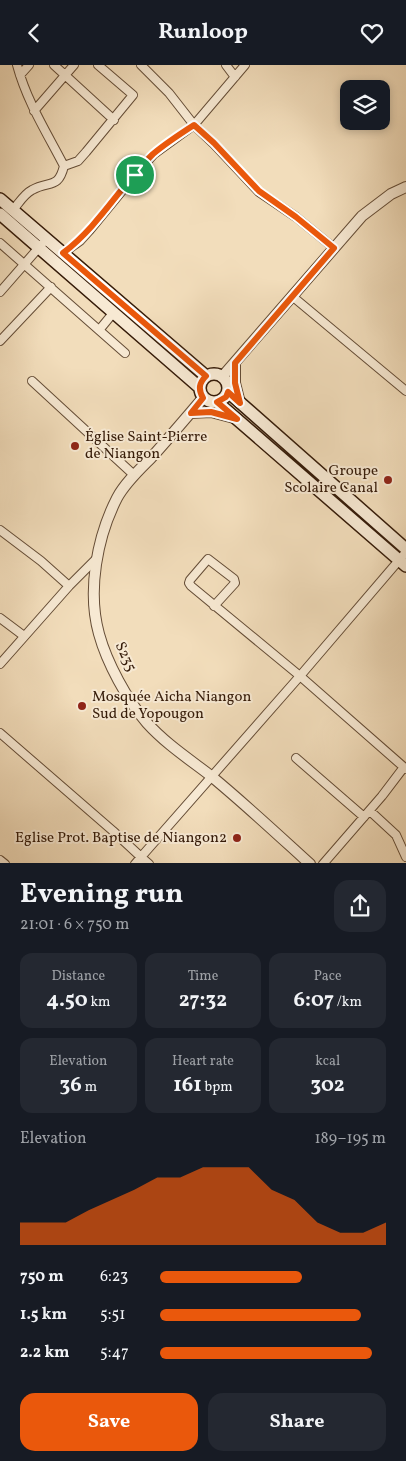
<!DOCTYPE html>
<html lang="en">
<head>
<meta charset="utf-8">
<style>
	:root { --surface:#171b24; --page:#242831; --text:#f1f3f6; --muted:#9ea1a6; --accent:#ea580c }
	body { margin:0; font-family:Vollkorn,serif; background:var(--page); color:var(--text); height:100vh; display:flex; flex-direction:column; font-size:19px; white-space:nowrap }
	* { box-sizing:border-box; margin:0 }
	p { font-size:16px; color:var(--muted) }
	.icon { flex:none; width:28px; height:28px; fill:none; stroke:currentColor; stroke-width:2; stroke-linecap:round; stroke-linejoin:round }
	.map { position:relative; height:798px; overflow:hidden }
	.side { display:flex; flex-direction:column; background:var(--surface); flex:1 }
	.side>* { flex:none }
	.fabs { position:absolute; left:340px; top:15px; display:grid; gap:10px }
	.fabs a { display:grid; place-items:center; width:50px; height:50px; border-radius:10px; background:var(--surface); box-shadow:0 2px 8px #0003; font-size:25px }
	.pin { position:absolute; display:grid; place-items:center; width:42px; height:42px; color:#fff; margin:-21px; border:2px solid #fff; border-radius:50%; box-shadow:0 1px 5px #0007 }
	.round { display:grid; place-items:center; flex:none; width:52px; height:52px; border-radius:15px; background:var(--page) }
	.overview { display:flex; align-items:center; justify-content:space-between; height:85px; padding:0 20px }
	h1 { font-size:28px; font-weight:700; line-height:38px }
	.metrics { display:grid; grid-template-columns:repeat(3,1fr); gap:8px; height:85px; padding:5px 20px }
	.metrics div { display:grid; align-content:center; border-radius:12px; background:var(--page); text-align:center }
	.metrics b { font-size:21px; font-weight:700 }
	.metrics small { font-size:14px; font-weight:400 }
	.metrics p { font-size:14px }
	.chart { height:140px; padding:10px 20px }
	.chart p { display:flex; justify-content:space-between }
	.chart svg { width:100%; height:90px; margin-top:5px; fill:var(--accent); opacity:.7 }
	.cta { display:flex; gap:10px; margin-top:auto; padding:10px 20px }
	.cta a { flex:1; height:58px; border-radius:15px; background:var(--accent); color:#fff; font-size:20px; font-weight:700; line-height:58px; text-align:center }
	.cta a+a { background:var(--page); color:var(--text) }
	ul { padding:0 20px; list-style:none; font-size:16px }
	li { display:grid; grid-template-columns:80px 60px 1fr; align-items:center; height:38px }
	li i { height:12px; border-radius:6px; background:var(--accent) }
	header { display:flex; justify-content:space-between; align-items:center; height:65px; padding:0 20px; background:var(--surface); font-size:22px; font-weight:700 }
	.map>svg:first-child { display:block }
	.lines { fill:none; stroke-linecap:round; stroke-linejoin:round }
	.minor-casing { stroke:#644c36; stroke-width:10 }
	.tertiary-casing { stroke:#644c36; stroke-width:12 }
	.secondary-casing { stroke:#351b09; stroke-width:14 }
	.minor { stroke:#f7e9d3; stroke-width:8 }
	.tertiary { stroke:#f7e9d3; stroke-width:10 }
	.secondary { stroke:#f7e9d3; stroke-width:11 }
	.route-casing { stroke:#fff; stroke-width:10 }
	.route { stroke:#ea580c; stroke-width:6 }
	.poi-dot { fill:#8f2418; stroke:#f7e9d3; stroke-width:2 }
	.labels { text-anchor:middle; dominant-baseline:central; stroke-width:4; stroke-linejoin:round; paint-order:stroke }
	.poi-label { font-size:15px; fill:#351b09; stroke:#f7e9d3; text-anchor:start }
	.street-label { font-size:15px; fill:#351b09; stroke:#f7e9d3 }
</style>
</head>
<body>
<header><svg class="icon" aria-label="back" viewBox="0 0 24 24"><path d="M15 5l-7 7 7 7"/></svg>Runloop<svg class="icon" aria-label="heart" viewBox="0 0 24 24"><path d="M12 20l-8-8c-3-5 5-10 8-4 3-6 11-1 8 4z"/></svg></header>
<div class="map">
<svg width="406" height="799" viewBox="0 0 406 799">
	<rect width="100%" height="100%" fill="#f2ddbb"/>
	<filter id="stains"><feTurbulence type="fractalNoise" baseFrequency=".004" numOctaves="4"/><feColorMatrix values="0 0 0 0 .2 0 0 0 0 .09 0 0 0 0 .02 0 0 0 .5 -.17"/></filter>
	<radialGradient id="worn" r=".72"><stop offset=".6" stop-color="#630" stop-opacity="0"/><stop offset="1" stop-color="#630" stop-opacity=".3"/></radialGradient>
	<g class="lines">
		<defs>
			<path id="minor" d="M 54,0 L 114,55
				M 141,0 L 169,28 L 194,60 L 214,79 L 259,127 L 296,152 L 334,183
				M 226,0 L 235,12
				M 20,10 L 29,0
				M 34,46 L 74,0
				M 64,101 L 78,96 L 86,87 L 133,30 L 98,0
				M 13,145 C 19,138 24,129 32,125 C 49,115 58,125 64,101 C 47,68 27,37 17,0
				M 0,178 L 125,288
				M 63,188 L 80,176 L 89,166 L 135,110 L 154,89 L 194,60 L 245,0
				M 0,227 L 42,179
				M 292,231 L 406,326
				M 100,264 L 114,247
				M 0,276 L 51,222
				M 32,316 L 134,410
				M 0,465 L 41,496 L 69,521
				M 214,541 L 235,518 L 234,514 L 208,494 L 190,515 L 189,518 L 191,521 L 300,611 L 406,704
				M 0,553 L 24,571
				M 0,599 L 69,521 L 97,493
				M 0,668 L 113,766 L 141,792 L 135,799
				M 296,693 L 364,752
				M 370,746 L 396,770 L 406,792
				M 0,795 L 5,799
				M 149,799 L 141,792 L 300,611 L 406,487
				M 323,799 L 382,731 L 404,702"/>
			<path id="tertiary" d="M 235,298 L 235,318 L 240,338
				M 222,312 L 362,151 L 391,129 L 406,122
				M 203,333 C 186,353 169,373 151,393 C 139,405 125,418 117,433 C 97,472 87,526 99,569 C 107,598 127,635 147,658 C 166,679 189,694 211,711 C 245,739 277,769 310,799
				M 191,348 L 211,347 L 234,353"/>
			<path id="secondary" d="M 0,134 L 206,311
				M 0,149 L 199,322
				M200 323a14 14 0 1 1 28 0a14 14 0 1 1-28 0Z
				M 228,327 L 406,484
				M 217,337 L 406,501"/>
		</defs>
		<use href="#minor" class="minor-casing"/>
		<use href="#tertiary" class="tertiary-casing"/>
		<use href="#secondary" class="secondary-casing"/>
		<use href="#minor" class="minor"/>
		<use href="#tertiary" class="tertiary"/>
		<use href="#secondary" class="secondary"/>
	</g>
	<g class="lines">
		<defs>
			<path id="route" d="M 194,60 L 214,78 L 259,126 L 296,152 L 334,183 L 235,298 L 235,318 L 240,338 L 228,327 L 226,332 L 217,337 L 237,354 L 211,347 L 191,348 L 203,333 C 198,324 199,318 206,311 L 63,188 C 99,161 121,120 153,89 C 166,78 180,69 194,60 Z"/>
		</defs>
		<use href="#route" class="route-casing"/>
		<use href="#route" class="route"/>
	</g>
	<g class="poi-dot">
		<circle cx="75" cy="381" r="5"/>
		<circle cx="388" cy="415" r="5"/>
		<circle cx="82" cy="641" r="5"/>
		<circle cx="237" cy="773" r="5"/>
	</g>
	<g class="labels">
		<g class="poi-label">
			<text x="85" y="372">Église Saint-Pierre<tspan x="85" dy="17">de Niangon</tspan></text>
			<text x="378" y="406" text-anchor="end">Groupe<tspan x="378" dy="17">Scolaire Canal</tspan></text>
			<text x="92" y="632">Mosquée Aicha Niangon<tspan x="92" dy="17">Sud de Yopougon</tspan></text>
			<text x="227" y="773" text-anchor="end">Eglise Prot. Baptise de Niangon2</text>
		</g>
		<g class="street-label">
			<text transform="translate(125 592) rotate(65)">S235</text>
		</g>
	</g>
	<rect width="100%" height="100%" filter="url(#stains)"/>
	<rect width="100%" height="100%" fill="url(#worn)"/>
</svg>
<div class="fabs">
<a><svg class="icon" aria-label="layers" viewBox="0 0 24 24"><path d="M12 4l9 5-9 5-9-5zM3 14l9 5 9-5"/></svg></a>
</div>
<div class="pin" style="left:135px;top:110px;background:#1e9e55"><svg class="icon" aria-label="arrive" viewBox="0 0 24 24"><path d="M6 21V4h12l-3 4 3 4H6"/></svg></div>
</div>
<section class="side">
<div class="overview"><div><h1>Evening run</h1><p>21:01 · 6 × 750 m</p></div><a class="round"><svg class="icon" aria-label="share" viewBox="0 0 24 24"><path d="M12 15V3M7 8l5-5 5 5M5 13v7h14v-7"/></svg></a></div>
<div class="metrics">
<div><p>Distance</p><b>4.50<small> km</small></b></div>
<div><p>Time</p><b>27:32</b></div>
<div><p>Pace</p><b>6:07<small> /km</small></b></div>
</div>
<div class="metrics">
<div><p>Elevation</p><b>36<small> m</small></b></div>
<div><p>Heart rate</p><b>161<small> bpm</small></b></div>
<div><p>kcal</p><b>302</b></div>
</div>
<div class="chart"><p><span>Elevation</span>189–195 m</p>
<svg viewBox="0 0 160 44" preserveAspectRatio="none"><path d="M0 44V33L10 33L20 33L30 27L40 22L50 17L60 11L70 11L80 6L90 6L100 6L110 17L120 22L130 33L140 38L150 38L160 33V44z"/></svg>
</div>
<ul>
<li><b>750 m</b>6:23<i style="width:63%"></i></li>
<li><b>1.5 km</b>5:51<i style="width:89%"></i></li>
<li><b>2.2 km</b>5:47<i style="width:94%"></i></li>
</ul>
<div class="cta"><a>Save</a><a>Share</a></div>
</section>
</body>
</html>
